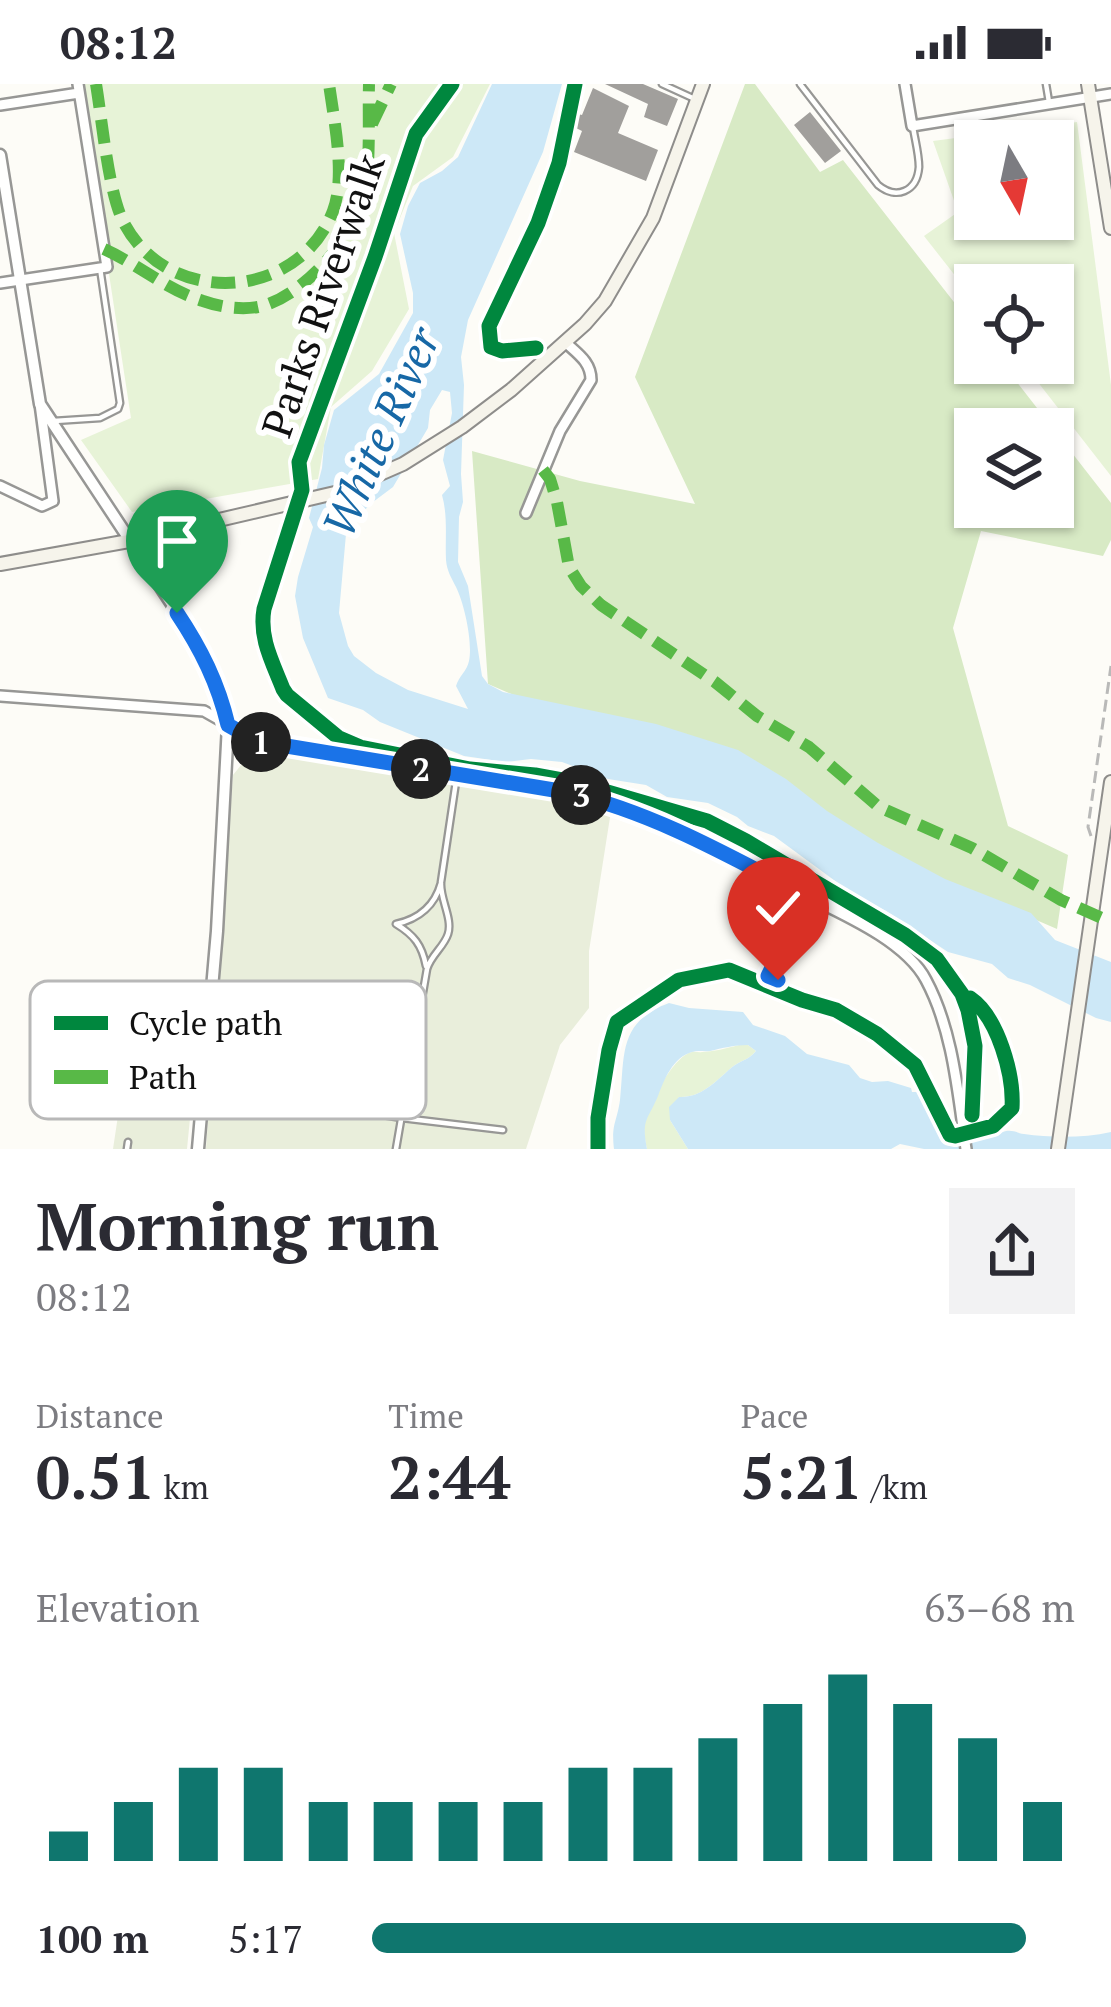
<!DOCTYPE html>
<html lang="en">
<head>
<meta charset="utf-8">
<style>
	:root { --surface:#fff; --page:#f2f2f3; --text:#2b2b33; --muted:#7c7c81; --accent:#0f766e }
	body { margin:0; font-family:"PT Serif",serif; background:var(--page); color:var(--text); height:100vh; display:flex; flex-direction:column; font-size:45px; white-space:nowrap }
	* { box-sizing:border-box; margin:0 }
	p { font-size:39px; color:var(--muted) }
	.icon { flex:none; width:66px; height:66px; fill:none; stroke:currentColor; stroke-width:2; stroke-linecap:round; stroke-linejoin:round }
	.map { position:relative; height:1065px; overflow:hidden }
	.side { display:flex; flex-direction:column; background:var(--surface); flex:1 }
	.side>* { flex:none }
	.needle { width:78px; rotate:171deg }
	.fabs { position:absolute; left:954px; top:36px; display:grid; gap:24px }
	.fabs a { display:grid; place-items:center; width:120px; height:120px; border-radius:0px; background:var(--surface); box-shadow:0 3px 9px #0004; font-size:60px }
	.pin { position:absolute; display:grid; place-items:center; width:102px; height:102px; color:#fff; margin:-123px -51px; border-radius:50% 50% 50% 0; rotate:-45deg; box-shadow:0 0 12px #0007 }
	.pin .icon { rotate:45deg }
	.km { position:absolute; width:60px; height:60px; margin:-30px; border-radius:50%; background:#222; color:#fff; font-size:33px; line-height:60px; text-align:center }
	.round { display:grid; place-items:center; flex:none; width:126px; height:126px; border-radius:0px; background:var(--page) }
	.head { display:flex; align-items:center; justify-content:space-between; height:204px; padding:0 36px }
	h1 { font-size:66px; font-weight:700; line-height:90px }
	.figures { display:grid; grid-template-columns:repeat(3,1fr); gap:18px; height:204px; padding:12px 36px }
	.figures div { display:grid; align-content:center }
	.figures b { font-size:60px; font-weight:700 }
	.figures small { font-size:33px; font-weight:400 }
	.figures p { font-size:33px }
	.chart { height:336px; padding:24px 36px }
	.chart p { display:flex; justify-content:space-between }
	.chart svg { width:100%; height:216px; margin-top:12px; stroke:var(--accent); stroke-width:6 }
	ul { padding:0 36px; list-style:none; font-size:39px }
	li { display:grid; grid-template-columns:192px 144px 1fr; align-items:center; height:90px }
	li i { height:30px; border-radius:15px; background:var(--accent) }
	.status { display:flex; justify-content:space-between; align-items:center; height:84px; padding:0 60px; background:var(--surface); direction:ltr }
	.status svg { height:33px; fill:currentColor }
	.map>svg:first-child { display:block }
	.green { fill:#e7f3d7; fill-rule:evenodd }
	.forest { fill:#d8eac5; fill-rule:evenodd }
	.cemetery { fill:#e9eedb }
	.water { fill:#cde8f7; fill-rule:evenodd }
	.building { fill:#a19f9c }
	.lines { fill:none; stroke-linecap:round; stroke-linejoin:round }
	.service-casing { stroke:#979795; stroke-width:9 }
	.minor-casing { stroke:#979795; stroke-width:14 }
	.tertiary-casing { stroke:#979795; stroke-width:15 }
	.secondary-casing { stroke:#8e8d8b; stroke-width:16 }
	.path { stroke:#b9b9b8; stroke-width:3; stroke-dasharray:12 6; stroke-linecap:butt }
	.service { stroke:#fffffe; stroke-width:4.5 }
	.minor { stroke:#fffffe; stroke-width:9 }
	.tertiary { stroke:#fffffe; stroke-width:10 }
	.secondary { stroke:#f6f4eb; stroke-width:12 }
	.quiet { stroke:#58b947; stroke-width:12; stroke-dasharray:24 12; stroke-linecap:butt }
	.cycleway-casing { stroke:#fff; stroke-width:22 }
	.cycleway { stroke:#00873e; stroke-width:15 }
	.route-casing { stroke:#fff; stroke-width:24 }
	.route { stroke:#1a73e8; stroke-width:15 }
	.labels { text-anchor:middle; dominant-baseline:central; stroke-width:12; stroke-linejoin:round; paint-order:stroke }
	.street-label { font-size:42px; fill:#111; stroke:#fff }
	.water-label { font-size:45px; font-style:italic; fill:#1768a6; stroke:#fff }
	.key { fill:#fff; stroke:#b8b8b8; stroke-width:3 }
	.key-label { font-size:33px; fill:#111 }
</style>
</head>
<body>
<div class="status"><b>08:12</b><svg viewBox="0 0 49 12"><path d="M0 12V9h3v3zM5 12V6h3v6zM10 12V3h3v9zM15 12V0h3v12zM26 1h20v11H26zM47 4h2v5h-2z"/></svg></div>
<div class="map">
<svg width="1111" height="1065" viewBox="0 0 1111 1065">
	<rect width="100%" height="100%" fill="#fdfcf7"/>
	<path class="green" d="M 80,0 L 490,0 L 453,73 L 413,102 L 394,149 L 409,225 L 372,287 L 331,323 L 318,395 L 132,428 L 81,356 L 131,334 Z
		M 1077,38 L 1111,301 L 1111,392 L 1023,279 L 1053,279 L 1053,201 L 975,201 L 975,217 L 924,152 L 958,128 L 933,57 ZM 1053,57 L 1053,135 L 975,135 L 975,57 Z
		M 739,961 L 748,961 L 756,967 C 748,977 740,976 731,984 C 715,998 701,1014 679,1013 L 670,1036 L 688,1065 L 647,1065 C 646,1060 644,1051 644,1046 C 644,1028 672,972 692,968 C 695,967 699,969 702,968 C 712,968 728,964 739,961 Z"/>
	<path class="forest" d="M 745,0 L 755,0 L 820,88 L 843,76 L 975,245 L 975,279 L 1002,279 L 1111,419 L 1111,456 L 1103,472 L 981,447 L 953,544 L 1008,742 L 1068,771 L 1057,845 L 488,600 L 472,367 L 580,397 L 695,420 L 635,293 ZM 975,345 L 1053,345 L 1053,423 L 975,423 Z"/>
	<path class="cemetery" d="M 262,665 L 486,704 L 556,712 L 611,727 L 589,867 L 589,924 L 560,961 L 526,1065 L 206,1065 L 233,691 L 250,670 Z
		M 122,1005 L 192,1014 L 187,1065 L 113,1065 Z"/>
	<path class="water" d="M 492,0 L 562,0 L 543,68 L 468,236 L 461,273 L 464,301 L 461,390 L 463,418 L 459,433 L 458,478 L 468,502 L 482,592 L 488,600 L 503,608 L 656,640 L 738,666 L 786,695 L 827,727 L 878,759 L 945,795 L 1031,829 L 1055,856 L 1111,878 L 1111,938 L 1096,934 L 1030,901 L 1008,894 L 992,880 L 948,868 L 886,827 L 857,813 L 774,752 L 748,742 L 737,733 L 708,719 L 667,713 L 646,701 L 608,695 L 562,678 L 531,675 L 505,678 L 464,672 L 380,638 L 363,626 L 328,614 L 303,554 L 295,512 L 298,493 L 313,443 L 309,434 L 322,384 L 324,361 L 334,326 L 379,290 L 413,229 L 413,209 L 400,150 L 408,122 L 420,99 L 442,87 L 458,73 ZM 442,306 L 450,308 L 452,329 L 443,376 L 450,402 L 442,411 C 448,432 445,454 446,476 C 447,487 451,493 456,503 C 464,519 473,558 469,577 C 467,587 459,592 456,602 L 468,625 L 408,606 L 376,589 L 354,572 L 348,562 L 339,529 L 346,450 L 369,421 L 393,403 L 428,344 L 430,326 Z
		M 669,919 L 689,924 L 743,928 L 753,941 L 785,952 L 807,970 L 849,981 L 860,994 L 872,998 L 888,997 L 911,1004 L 912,1008 L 917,1008 C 926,1022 933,1047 949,1054 C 970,1062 988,1052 1006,1047 C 1014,1046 1017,1049 1024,1050 C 1052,1054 1084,1054 1111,1048 L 1111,1065 L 924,1065 L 900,1060 L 891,1065 L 688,1065 L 670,1036 L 669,1023 L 679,1013 C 701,1014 715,998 731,984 C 740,976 748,977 756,967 L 748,961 C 735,961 722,964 710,967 C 704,968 698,966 692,968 C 673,973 664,996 658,1012 C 648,1036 641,1035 647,1065 L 614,1065 C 611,1040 617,1038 620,1016 C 625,970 618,938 669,919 Z"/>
	<path class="building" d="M 605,0 L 643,0 L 678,15 L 667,42 L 644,33 L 648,20 Z
		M 593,4 L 629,22 L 618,49 L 658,66 L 646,97 L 574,68 L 582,47 L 576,44 L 578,30 L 582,31 Z
		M 810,28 L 841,67 L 825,79 L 794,41 Z"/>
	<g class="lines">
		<defs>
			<path id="service" d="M 662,0 L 697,16
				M 800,0 L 878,101 C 896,116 917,108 919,83 C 919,70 915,56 913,43
				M 1046,0 L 1049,18
				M 54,337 L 100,334 L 118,325 L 120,319 L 100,184
				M 441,798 L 457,691
				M 396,840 C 419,835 435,821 441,799 C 440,815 453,835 448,850 C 444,863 431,871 427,885 L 396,1065
				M 396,840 C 414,851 422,861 426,882
				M 768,891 L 806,812
				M 204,1003 L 402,1034 L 503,1046
				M 127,1065 L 128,1058"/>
			<path id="minor" d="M 905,0 L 912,42 L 1111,10
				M 0,21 L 79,9
				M 0,199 L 107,183 L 78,0
				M 0,402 L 42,422 L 53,417 L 40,320
				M 526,429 L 560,347 L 591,296 C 591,278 578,270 565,258
				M 0,612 L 204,627 L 257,657 L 566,708 C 650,727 724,769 800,809 C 840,829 905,856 926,896 C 953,946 958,1010 966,1065"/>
			<path id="tertiary" d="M 0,71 L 40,320 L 201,564 L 216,599 L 228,641 L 217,847 L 198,1065"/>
			<path id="secondary" d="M 1088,0 L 1111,144
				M 0,480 L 129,457 L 339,408 L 403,380 L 462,343 L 511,306 L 585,240 L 605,217 L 653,134 L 703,0
				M 1058,1065 L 1111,698"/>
		</defs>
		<use href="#service" class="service-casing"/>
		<use href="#minor" class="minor-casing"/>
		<use href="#tertiary" class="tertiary-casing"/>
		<use href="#secondary" class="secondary-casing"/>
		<path class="path" d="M 1091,752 L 1088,743 L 1111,582
			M 776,895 L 783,909"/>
		<use href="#service" class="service"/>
		<use href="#minor" class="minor"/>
		<use href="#tertiary" class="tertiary"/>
		<use href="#secondary" class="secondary"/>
		<path class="quiet" d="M 96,0 C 102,36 108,104 122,135 C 164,224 298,219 333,127 C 346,92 334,37 329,0
			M 372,40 L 391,0
			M 104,165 C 139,181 167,206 203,217 C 220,223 240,226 258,223 C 302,214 354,154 364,112 C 371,79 368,34 369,0
			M 543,386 L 550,395 L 557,418 L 569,483 L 581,502 L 601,521 L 715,598 L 757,632 L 809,663 L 879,723 L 972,764 L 1061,816 L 1111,838"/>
		<defs>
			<path id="cycleway" d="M 452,0 L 416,50 L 375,173 L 299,378 L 302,406 L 264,525 C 259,554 272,577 283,605 L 287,611 L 339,654 L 360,663 L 470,685 L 535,691 L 573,698 L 707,737 L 746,757 L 905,851 L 937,875 L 962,910 L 968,926 L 975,962 L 972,1031
				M 536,264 L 502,267 L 491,263 L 489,242 L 538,139 L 559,79 L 575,0
				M 598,1065 L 598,1034 L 609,966 L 617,938 L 679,896 L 729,886 L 802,916 L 836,926 L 877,950 L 915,981 L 950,1051 L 955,1052 L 993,1042 L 1012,1024 C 1014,991 998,933 970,914"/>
		</defs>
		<use href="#cycleway" class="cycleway-casing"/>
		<use href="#cycleway" class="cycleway"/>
	</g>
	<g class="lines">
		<defs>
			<path id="route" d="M 177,529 C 201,565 218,599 228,641 L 256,657 L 566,708 C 652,728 728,771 806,812 L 768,892 L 778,896"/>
		</defs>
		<use href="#route" class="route-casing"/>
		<use href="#route" class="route"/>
	</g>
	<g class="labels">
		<g class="street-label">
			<text transform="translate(322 211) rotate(-71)">Parks Riverwalk</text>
		</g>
		<g class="water-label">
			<text transform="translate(380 348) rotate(-66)">White River</text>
		</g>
	</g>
	<rect x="30" y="897" width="396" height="138" rx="18" class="key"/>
	<rect x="54" y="932" width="54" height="14" fill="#00873e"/>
	<rect x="54" y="986" width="54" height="14" fill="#58b947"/>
	<g class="key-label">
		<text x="129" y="951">Cycle path</text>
		<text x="129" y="1005">Path</text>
	</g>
</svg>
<div class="fabs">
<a><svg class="needle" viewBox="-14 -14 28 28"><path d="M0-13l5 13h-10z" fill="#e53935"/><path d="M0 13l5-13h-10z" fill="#7c7c81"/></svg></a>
<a><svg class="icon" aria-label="locate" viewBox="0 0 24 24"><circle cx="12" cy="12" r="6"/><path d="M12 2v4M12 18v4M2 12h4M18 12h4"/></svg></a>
<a><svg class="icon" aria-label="layers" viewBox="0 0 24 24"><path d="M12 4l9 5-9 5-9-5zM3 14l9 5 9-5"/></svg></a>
</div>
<div class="pin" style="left:177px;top:529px;background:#1e9e55"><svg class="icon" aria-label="arrive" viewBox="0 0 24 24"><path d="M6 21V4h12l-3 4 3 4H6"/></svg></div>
<div class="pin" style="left:778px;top:896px;background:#d93025"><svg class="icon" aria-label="check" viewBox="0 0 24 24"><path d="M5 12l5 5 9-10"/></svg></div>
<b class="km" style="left:261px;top:658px">1</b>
<b class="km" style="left:421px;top:685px">2</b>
<b class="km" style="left:581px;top:711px">3</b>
</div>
<section class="side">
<div class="head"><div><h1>Morning run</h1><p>08:12</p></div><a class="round"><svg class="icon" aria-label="share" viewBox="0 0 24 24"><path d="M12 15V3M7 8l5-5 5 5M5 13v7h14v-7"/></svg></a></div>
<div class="figures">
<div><p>Distance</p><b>0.51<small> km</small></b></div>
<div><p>Time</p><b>2:44</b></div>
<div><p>Pace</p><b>5:21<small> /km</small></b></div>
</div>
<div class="chart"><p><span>Elevation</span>63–68 m</p>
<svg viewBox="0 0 160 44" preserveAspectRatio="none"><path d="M5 44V38M15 44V32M25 44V25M35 44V25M45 44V32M55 44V32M65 44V32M75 44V32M85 44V25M95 44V25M105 44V19M115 44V12M125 44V6M135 44V12M145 44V19M155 44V32"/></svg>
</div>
<ul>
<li><b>100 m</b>5:17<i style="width:93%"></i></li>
</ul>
</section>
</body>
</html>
